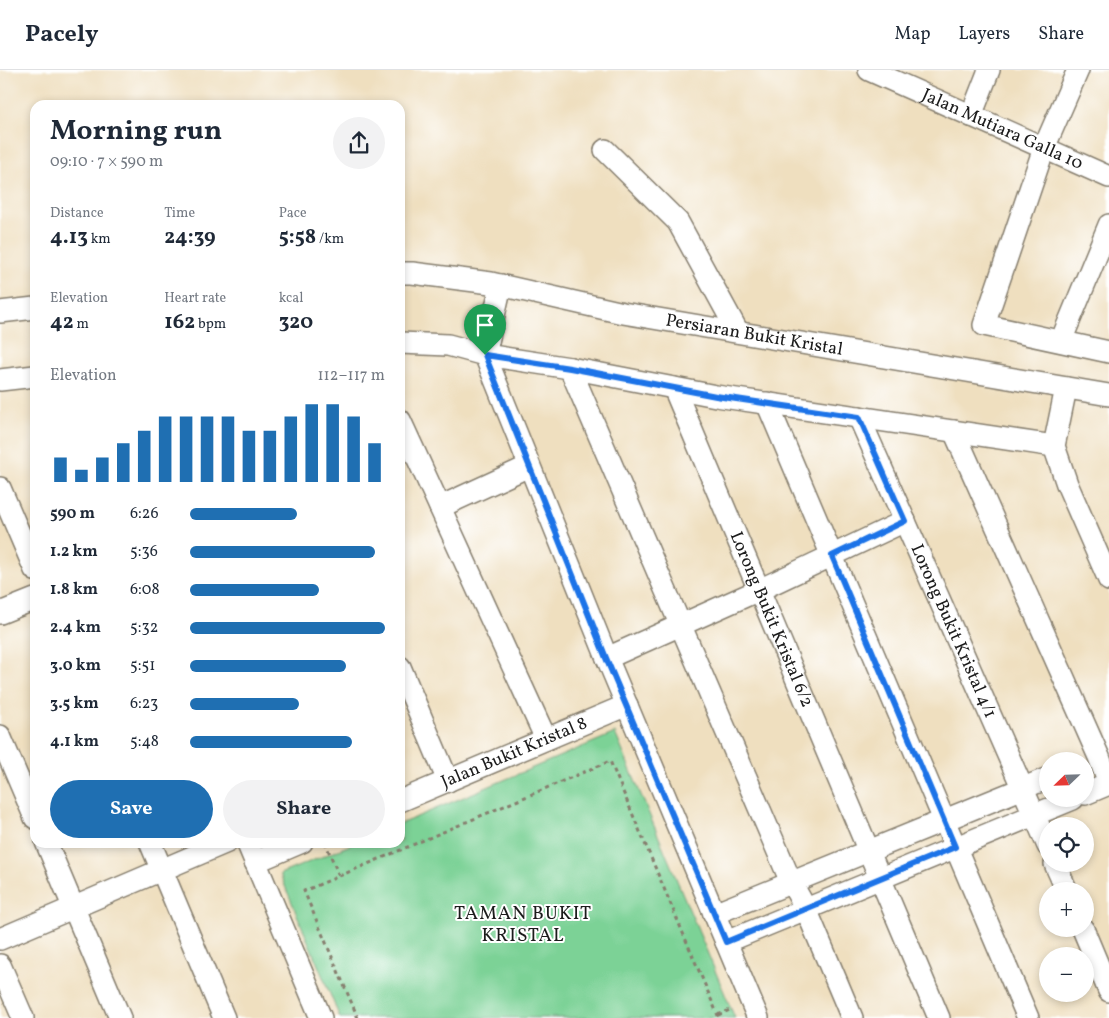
<!DOCTYPE html>
<html lang="en">
<head>
<meta charset="utf-8">
<style>
	:root { --surface:#fff; --page:#f2f2f3; --text:#1f2937; --muted:#747a83; --line:#e0e1e3; --accent:#1f6fb2 }
	body { margin:0; font-family:Vollkorn,serif; background:var(--page); color:var(--text); height:100vh; display:flex; flex-direction:column; font-size:19px; white-space:nowrap }
	* { box-sizing:border-box; margin:0 }
	p { font-size:16px; color:var(--muted) }
	.icon { flex:none; width:28px; height:28px; fill:none; stroke:currentColor; stroke-width:2; stroke-linecap:round; stroke-linejoin:round }
	.map { position:relative; flex:1; overflow:hidden }
	.sheet { position:absolute; left:30px; top:30px; width:375px; height:748px; display:flex; flex-direction:column; background:var(--surface); border-radius:15px; box-shadow:0 2px 8px #0003 }
	.sheet>* { flex:none }
	.needle { width:32px; rotate:247deg }
	.tools { position:absolute; left:1039px; top:682px; display:grid; gap:10px }
	.tools a { display:grid; place-items:center; width:55px; height:55px; border-radius:50%; background:var(--surface); box-shadow:0 2px 8px #0003; font-size:25px }
	.pin { position:absolute; display:grid; place-items:center; width:42px; height:42px; color:#fff; margin:-51px -21px; border-radius:50% 50% 50% 0; rotate:-45deg; box-shadow:0 0 5px #0007 }
	.pin .icon { rotate:45deg }
	.round { display:grid; place-items:center; flex:none; width:52px; height:52px; border-radius:26px; background:var(--page) }
	.headline { display:flex; align-items:center; justify-content:space-between; height:85px; padding:0 20px }
	h1 { font-size:28px; font-weight:700; line-height:38px }
	.stats { display:grid; grid-template-columns:repeat(3,1fr); gap:8px; height:85px; padding:5px 20px }
	.stats div { display:grid; align-content:center }
	.stats b { font-size:21px; font-weight:700 }
	.stats small { font-size:14px; font-weight:400 }
	.stats p { font-size:14px }
	.chart { height:140px; padding:10px 20px }
	.chart p { display:flex; justify-content:space-between }
	.chart svg { width:100%; height:90px; margin-top:5px; stroke:var(--accent); stroke-width:6 }
	.cta { display:flex; gap:10px; margin-top:auto; padding:10px 20px }
	.cta a { flex:1; height:58px; border-radius:30px; background:var(--accent); color:#fff; font-size:20px; font-weight:700; line-height:58px; text-align:center }
	.cta a+a { background:var(--page); color:var(--text) }
	ul { padding:0 20px; list-style:none; font-size:16px }
	li { display:grid; grid-template-columns:80px 60px 1fr; align-items:center; height:38px }
	li i { height:12px; border-radius:6px; background:var(--accent) }
	header { display:flex; align-items:center; gap:30px; box-sizing:border-box; height:70px; padding:0 25px; background:var(--surface); border-bottom:1px solid var(--line) }
	header strong { font-size:24px }
	nav { display:flex; gap:28px; margin-inline-start:auto; font-size:18px }
	.map>svg:first-child { display:block }
	.park { fill:#7bd296; stroke:#4c7759 }
	.lines { fill:none; stroke-linecap:round; stroke-linejoin:round }
	.minor-casing { stroke:#867e6e; stroke-width:24 }
	.path { stroke:#867e6e; stroke-width:3; stroke-dasharray:4 4; stroke-linecap:butt }
	.minor { stroke:#fff; stroke-width:21 }
	.route-casing { stroke:#fff; stroke-width:10 }
	.route { stroke:#1a73e8; stroke-width:6 }
	.labels { text-anchor:middle; dominant-baseline:central; stroke-width:4; stroke-linejoin:round; paint-order:stroke }
	.street-label { font-size:18px; fill:#1c1c1c; stroke:#fff }
	.neighbourhood-label { font-size:19px; letter-spacing:1px; fill:#1c1c1c; stroke:#fff }
</style>
</head>
<body>
<header>
<strong>Pacely</strong>
<nav><a>Map</a><a>Layers</a><a>Share</a></nav>
</header>
<div class="map">
<svg width="1109" height="948" viewBox="0 0 1109 948">
	<rect width="100%" height="100%" fill="#fff"/>
	<filter id="ink" filterUnits="userSpaceOnUse"><feTurbulence type="fractalNoise" baseFrequency=".02" numOctaves="2"/><feDisplacementMap in="SourceGraphic" scale="10" xChannelSelector="R" yChannelSelector="G"/><feConvolveMatrix kernelMatrix="1 2 1 2 8 2 1 2 1" color-interpolation-filters="sRGB"/></filter>
	<filter id="wash" filterUnits="userSpaceOnUse"><feTurbulence type="fractalNoise" baseFrequency=".0096" numOctaves="4" result="noise"/><feDisplacementMap in="SourceGraphic" scale="20" xChannelSelector="R" yChannelSelector="G"/><feGaussianBlur stdDeviation="1.12" result="paint"/><feColorMatrix in="noise" values="0 0 0 0 0 0 0 0 0 0 0 0 0 0 0 0 0 1.4 0 .05"/><feComposite in="paint" operator="in"/></filter>
	<g filter="url(#wash)">
		<rect width="100%" height="100%" fill="#efdfbf"/>
		<path class="park" d="M 615,663 L 735,948 L 340,948 L 280,804 L 355,773 L 400,772 L 400,754 Z"/>
	</g>
	<g filter="url(#ink)">
		<g class="lines">
			<defs>
				<g id="minor">
					<path id="s1" d="M 869,0 L 1109,107"/>
					<path d="M 1078,0 L 1044,78 L 984,255 L 1109,282"/>
					<path d="M 971,46 L 989,0"/>
					<path d="M 605,80 L 678,152 L 738,262"/>
					<path id="s2" d="M 400,203 L 412,203 L 491,213 L 623,243 L 1109,325"/>
					<path d="M 501,215 L 485,285 L 607,588 L 758,948"/>
					<path d="M 0,242 L 35,238"/>
					<path d="M 1061,271 L 1109,155"/>
					<path d="M 400,273 L 448,275 L 485,285 L 570,298 L 716,326 L 1054,376"/>
					<path d="M 570,298 L 791,812 L 806,839 L 852,948"/>
					<path d="M 0,310 L 35,306"/>
					<path id="s3" d="M 674,318 L 939,948"/>
					<path d="M 1066,318 L 1054,376 L 1067,414 L 1109,510"/>
					<path d="M 767,333 L 1028,948"/>
					<path id="s4" d="M 859,347 L 1048,776"/>
					<path d="M 400,350 L 546,669"/>
					<path d="M 954,361 L 1099,687 L 1109,714"/>
					<path d="M 0,418 L 35,500"/>
					<path d="M 440,437 L 529,396"/>
					<path d="M 0,543 L 35,529"/>
					<path d="M 607,588 L 759,520 L 905,451"/>
					<path d="M 400,597 L 448,711"/>
					<path d="M 0,666 L 35,748"/>
					<path d="M 1085,724 L 1109,714"/>
					<path id="s5" d="M 400,731 L 627,635"/>
					<path d="M 46,772 L 120,948"/>
					<path d="M 150,772 L 224,948"/>
					<path d="M 247,772 L 321,948"/>
					<path d="M 255,792 L 302,772"/>
					<path d="M 1055,794 L 1067,821"/>
					<path d="M 714,844 L 1048,708"/>
					<path d="M 1083,859 L 1109,921"/>
					<path d="M 0,869 L 227,772"/>
					<path d="M 726,872 L 1073,729"/>
					<path d="M 0,895 L 23,948"/>
				</g>
			</defs>
			<use href="#minor" class="minor-casing"/>
			<path class="path" d="M 325,772 L 339,806
				M 718,945 L 732,939
				M 358,948 L 304,821 L 610,691 L 719,948"/>
			<use href="#minor" class="minor"/>
		</g>
	</g>
	<g class="lines" filter="url(#ink)">
		<defs>
			<path id="route" d="M 485,285 L 570,298 L 716,326 L 859,347 L 905,451 L 832,486 L 955,777 L 726,872 L 606,588 Z"/>
		</defs>
		<use href="#route" class="route-casing"/>
		<use href="#route" class="route"/>
	</g>
	<g class="labels">
		<g class="street-label">
			<text stroke="none"><textPath href="#s1" startOffset="146">Jalan Mutiara Galla 10</textPath></text>
			<text stroke="none"><textPath href="#s2" startOffset="360">Persiaran Bukit Kristal</textPath></text>
			<text stroke="none"><textPath href="#s3" startOffset="251">Lorong Bukit Kristal 6/2</textPath></text>
			<text stroke="none"><textPath href="#s4" startOffset="234">Lorong Bukit Kristal 4/1</textPath></text>
			<text stroke="none"><textPath href="#s5" startOffset="124">Jalan Bukit Kristal 8</textPath></text>
		</g>
		<g class="neighbourhood-label">
			<text x="523" y="844">TAMAN BUKIT<tspan x="523" dy="22">KRISTAL</tspan></text>
		</g>
	</g>
</svg>
<div class="tools">
<a><svg class="needle" viewBox="-14 -14 28 28"><path d="M0-13l5 13h-10z" fill="#e53935"/><path d="M0 13l5-13h-10z" fill="#747a83"/></svg></a>
<a><svg class="icon" aria-label="locate" viewBox="0 0 24 24"><circle cx="12" cy="12" r="6"/><path d="M12 2v4M12 18v4M2 12h4M18 12h4"/></svg></a>
<a>+</a>
<a>−</a>
</div>
<div class="pin" style="left:485px;top:285px;background:#1e9e55"><svg class="icon" aria-label="arrive" viewBox="0 0 24 24"><path d="M6 21V4h12l-3 4 3 4H6"/></svg></div>
<section class="sheet">
<div class="headline"><div><h1>Morning run</h1><p>09:10 · 7 × 590 m</p></div><a class="round"><svg class="icon" aria-label="share" viewBox="0 0 24 24"><path d="M12 15V3M7 8l5-5 5 5M5 13v7h14v-7"/></svg></a></div>
<div class="stats">
<div><p>Distance</p><b>4.13<small> km</small></b></div>
<div><p>Time</p><b>24:39</b></div>
<div><p>Pace</p><b>5:58<small> /km</small></b></div>
</div>
<div class="stats">
<div><p>Elevation</p><b>42<small> m</small></b></div>
<div><p>Heart rate</p><b>162<small> bpm</small></b></div>
<div><p>kcal</p><b>320</b></div>
</div>
<div class="chart"><p><span>Elevation</span>112–117 m</p>
<svg viewBox="0 0 160 44" preserveAspectRatio="none"><path d="M5 44V32M15 44V38M25 44V32M35 44V25M45 44V19M55 44V12M65 44V12M75 44V12M85 44V12M95 44V19M105 44V19M115 44V12M125 44V6M135 44V6M145 44V12M155 44V25"/></svg>
</div>
<ul>
<li><b>590 m</b>6:26<i style="width:55%"></i></li>
<li><b>1.2 km</b>5:36<i style="width:95%"></i></li>
<li><b>1.8 km</b>6:08<i style="width:66%"></i></li>
<li><b>2.4 km</b>5:32<i style="width:100%"></i></li>
<li><b>3.0 km</b>5:51<i style="width:80%"></i></li>
<li><b>3.5 km</b>6:23<i style="width:56%"></i></li>
<li><b>4.1 km</b>5:48<i style="width:83%"></i></li>
</ul>
<div class="cta"><a>Save</a><a>Share</a></div>
</section>
</div>
</body>
</html>
